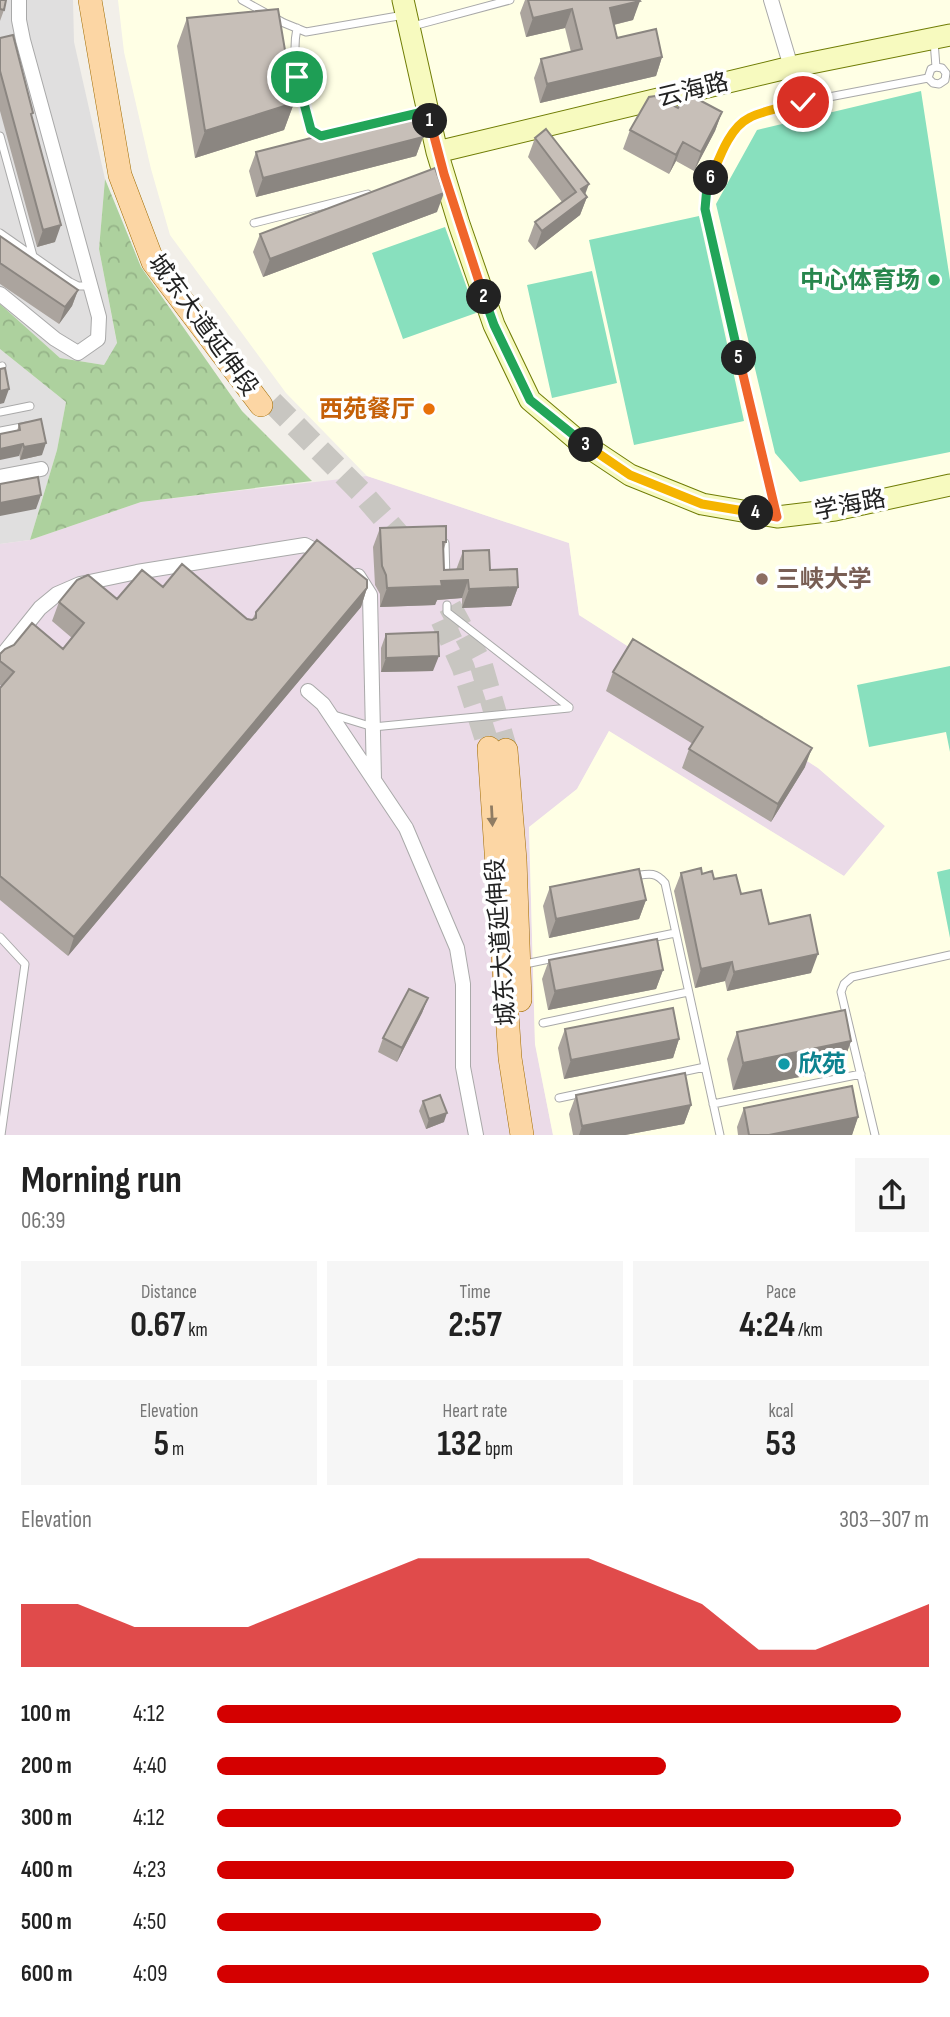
<!DOCTYPE html>
<html lang="en">
<head>
<meta charset="utf-8">
<style>
	:root { --surface:#fff; --page:#f6f6f6; --text:#222; --muted:#767676; --accent:#d40000 }
	body { margin:0; font-family:"Sofia Sans Condensed","Noto Sans SC",sans-serif; background:var(--page); color:var(--text); height:100vh; display:flex; flex-direction:column; font-size:26px; white-space:nowrap }
	* { box-sizing:border-box; margin:0 }
	p { font-size:23px; color:var(--muted) }
	.icon { flex:none; width:38px; height:38px; fill:none; stroke:currentColor; stroke-width:2; stroke-linecap:round; stroke-linejoin:round }
	.map { position:relative; height:1135px; overflow:hidden }
	.drawer { display:flex; flex-direction:column; background:var(--surface); flex:1 }
	.drawer>* { flex:none }
	.pin { position:absolute; display:grid; place-items:center; width:60px; height:60px; color:#fff; margin:-30px; border:4px solid #fff; border-radius:50%; box-shadow:0 2px 7px #0007 }
	.km { position:absolute; width:35px; height:35px; margin:-18px; border-radius:50%; background:#222; color:#fff; font-size:19px; line-height:35px; text-align:center }
	.round { display:grid; place-items:center; flex:none; width:74px; height:74px; border-radius:0px; background:var(--page) }
	.headline { display:flex; align-items:center; justify-content:space-between; height:119px; padding:0 21px }
	h1 { font-size:38px; font-weight:700; line-height:52px }
	.stats { display:grid; grid-template-columns:repeat(3,1fr); gap:10px; height:119px; padding:7px 21px }
	.stats div { display:grid; align-content:center; border-radius:0px; background:var(--page); text-align:center }
	.stats b { font-size:35px; font-weight:700 }
	.stats small { font-size:19px; font-weight:400 }
	.stats p { font-size:19px }
	.chart { height:196px; padding:14px 21px }
	.chart p { display:flex; justify-content:space-between }
	.chart svg { width:100%; height:126px; margin-top:7px; fill:var(--accent); opacity:.7 }
	ul { padding:0 21px; list-style:none; font-size:23px }
	li { display:grid; grid-template-columns:112px 84px 1fr; align-items:center; height:52px }
	li i { height:18px; border-radius:9px; background:var(--accent) }
	.map>svg:first-child { display:block }
	.residential { fill:#e0dfdf }
	.industrial { fill:#ebdbe8 }
	.education { fill:#ffffe5 }
	.forest { fill:url(#forest-crowns) }
	.pitch { fill:#88e0be }
	.lines { fill:none; stroke-linecap:round; stroke-linejoin:round }
	.primary-tunnel { stroke:#c8c6c1; stroke-width:23; stroke-dasharray:23 11; stroke-linecap:butt }
	.lane-casing { stroke:#a9a9a9; stroke-width:9 }
	.street-casing { stroke:#a9a9a9; stroke-width:16 }
	.secondary-casing { stroke:#707d05; stroke-width:23 }
	.primary-casing { stroke:#a06b00; stroke-width:24 }
	.lane { stroke:#fff; stroke-width:7 }
	.street { stroke:#fff; stroke-width:14 }
	.secondary { stroke:#f7fabf; stroke-width:21 }
	.primary { stroke:#fcd6a4; stroke-width:23 }
	.wall { fill:#aba49e }
	.shaded-wall { fill:#8b8681 }
	.building { fill:#c7bfb8; stroke:#8b8681; stroke-width:2 }
	.oneway { fill:#8f7c63 }
	.split-1-casing { stroke:#fff; stroke-width:14 }
	.split-2-casing { stroke:#fff; stroke-width:14 }
	.split-3-casing { stroke:#fff; stroke-width:14 }
	.split-4-casing { stroke:#fff; stroke-width:14 }
	.split-5-casing { stroke:#fff; stroke-width:14 }
	.split-6-casing { stroke:#fff; stroke-width:14 }
	.split-7-casing { stroke:#fff; stroke-width:14 }
	.split-1 { stroke:#22a559; stroke-width:9 }
	.split-2 { stroke:#f0652b; stroke-width:9 }
	.split-3 { stroke:#22a559; stroke-width:9 }
	.split-4 { stroke:#f5b400; stroke-width:9 }
	.split-5 { stroke:#f0652b; stroke-width:9 }
	.split-6 { stroke:#22a559; stroke-width:9 }
	.split-7 { stroke:#f5b400; stroke-width:9 }
	.leisure-dot { fill:#2e9e5b; stroke:#fff; stroke-width:2.5 }
	.food-dot { fill:#e8710a; stroke:#fff; stroke-width:2.5 }
	.education-dot { fill:#8d6e63; stroke:#fff; stroke-width:2.5 }
	.culture-dot { fill:#0f9aa8; stroke:#fff; stroke-width:2.5 }
	.labels { text-anchor:middle; dominant-baseline:central; stroke-width:7; stroke-linejoin:round; paint-order:stroke }
	.street-label { font-size:24px; fill:#222; stroke:#fff }
	.leisure-label { font-size:24px; font-weight:bold; fill:#27864d; stroke:#fff; text-anchor:end }
	.food-label { font-size:24px; font-weight:bold; fill:#c56008; stroke:#fff; text-anchor:end }
	.education-label { font-size:24px; font-weight:bold; fill:#785e54; stroke:#fff; text-anchor:start }
	.culture-label { font-size:24px; font-weight:bold; fill:#0d838f; stroke:#fff; text-anchor:start }
</style>
</head>
<body>
<div class="map">
<svg width="950" height="1135" viewBox="0 0 950 1135">
	<defs>
		<pattern id="forest-crowns" width="20" height="18" patternUnits="userSpaceOnUse" patternTransform="scale(1.75)"><rect width="20" height="18" fill="#add19e"/><path d="M2 6a3 3 0 1 1 6 0M12 15a3 3 0 1 1 6 0" fill="none" stroke="#95b388"/></pattern>
	</defs>
	<rect width="100%" height="100%" fill="#f2efe9"/>
	<path class="residential" d="M 0,0 L 73,0 L 74,42 L 105,179 L 99,249 L 117,344 L 104,365 L 60,358 L 0,304 Z
		M 0,349 L 66,402 L 57,450 L 30,540 L 0,544 Z"/>
	<path class="industrial" d="M 367,476 L 569,543 L 579,615 L 818,768 L 885,826 L 844,876 L 609,731 L 577,789 L 529,828 L 535,1044 L 553,1135 L 0,1135 L 0,544 L 30,540 L 141,502 Z"/>
	<path class="education" d="M 118,0 L 950,0 L 950,1135 L 553,1135 L 535,1044 L 529,827 L 577,789 L 609,731 L 844,876 L 885,826 L 818,768 L 579,615 L 569,543 L 367,476 L 286,393 L 170,235 L 151,169 L 124,52 Z"/>
	<path class="forest" d="M 105,179 L 141,267 L 242,411 L 312,481 L 141,502 L 30,540 L 57,450 L 66,402 L 0,349 L 0,304 L 60,358 L 104,365 L 117,343 L 99,249 Z"/>
	<path class="pitch" d="M 921,91 L 950,280 L 950,452 L 800,482 L 775,453 L 716,204 L 757,130 Z
		M 699,216 L 744,421 L 634,445 L 589,240 Z
		M 445,227 L 476,313 L 403,339 L 372,253 Z
		M 592,271 L 617,383 L 552,398 L 527,285 Z
		M 950,666 L 950,752 L 946,732 L 869,747 L 857,685 Z
		M 950,869 L 950,938 L 937,872 Z"/>
	<g class="lines">
		<path class="primary-tunnel" d="M 272,402 L 362,493 L 432,573 L 481,664 L 506,750
			M 442,620 L 463,667 L 489,748"/>
		<defs>
			<path id="lane" d="M 242,0 L 284,23 L 306,32 L 404,15
				M 413,26 L 510,0
				M 297,28 C 290,62 302,97 311,130 L 321,136 L 330,133
				M 928,78 L 931,69 L 936,67 L 934,41
				M 803,102 L 928,78 L 933,83 L 939,84 L 945,80 L 946,73 L 942,68 L 936,67
				M 0,136 L 33,256
				M 254,223 L 368,194
				M 0,233 L 70,282 L 78,286 L 90,286
				M 0,367 L 2,366
				M 0,412 L 30,406
				M 0,431 L 27,426
				M 776,513 L 705,209 L 707,188 L 718,159 L 737,128 L 748,118 L 803,102 L 792,70
				M 445,543 L 446,580
				M 447,605 L 447,612 L 569,707
				M 334,715 L 373,727 L 569,708
				M 634,876 C 648,874 655,871 665,883 L 720,1135
				M 0,937 L 25,964 L 1,1135
				M 530,963 L 675,933
				M 543,1023 L 688,992
				M 559,1098 L 705,1067
				M 713,1104 L 861,1074
				M 875,1135 L 841,992 L 844,984 L 852,977 L 950,955"/>
			<path id="street" d="M 771,0 L 791,67
				M 0,294 L 55,339 L 78,353 L 98,339 L 99,317 L 23,40 L 19,20 L 19,0
				M 0,477 L 41,469
				M 358,576 L 370,595 L 374,780
				M 0,658 L 40,608 L 57,594 L 80,584 L 137,572 L 305,545 L 326,556
				M 308,691 L 323,704 L 406,828 L 457,948 L 463,984 L 463,1067 L 476,1135"/>
			<path id="secondary" d="M 403,0 L 437,152 L 459,224 L 494,325 L 530,400 L 576,439 L 630,475 L 702,504 L 777,517 L 835,510 L 950,485
				M 437,152 L 791,67 L 950,35"/>
			<path id="primary" d="M 90,0 L 120,175 L 153,262 L 261,405
				M 489,748 L 510,1058 L 522,1135
				M 506,750 L 515,860 L 520,1000"/>
		</defs>
		<use href="#lane" class="lane-casing"/>
		<use href="#street" class="street-casing"/>
		<use href="#secondary" class="secondary-casing"/>
		<use href="#primary" class="primary-casing"/>
		<use href="#lane" class="lane"/>
		<use href="#street" class="street"/>
		<use href="#secondary" class="secondary"/>
		<use href="#primary" class="primary"/>
	</g>
	<path class="wall" d="M 0,0 L 4,10 L 0,21 Z
		M 525,0 L 639,0 L 633,20 L 614,25 L 617,38 L 662,57 L 656,76 L 540,103 L 534,78 L 541,59 L 571,52 L 565,28 L 526,37 L 520,13 Z
		M 187,18 L 294,103 L 284,130 L 195,158 L 177,46 Z
		M 0,38 L 32,117 L 55,242 L 37,247 L 0,111 Z
		M 678,108 L 722,112 L 715,131 L 694,171 L 676,161 L 669,174 L 623,149 L 630,130 Z
		M 423,137 L 416,156 L 256,197 L 249,171 L 256,152 Z
		M 535,138 L 587,197 L 580,215 L 535,250 L 528,241 L 535,222 L 562,202 L 528,157 Z
		M 437,212 L 263,277 L 253,252 L 260,234 Z
		M 0,236 L 78,290 L 72,306 L 59,324 L 0,284 Z
		M 19,424 L 42,455 L 20,460 L 17,431 Z
		M 380,528 L 446,542 L 444,549 L 444,570 L 456,570 L 463,551 L 490,570 L 518,587 L 511,606 L 462,608 L 462,598 L 437,600 L 435,605 L 380,607 L 380,594 L 375,585 L 373,547 Z
		M 163,587 L 252,620 L 256,612 L 367,588 L 361,607 L 68,956 L 0,900 L 0,688 L 2,686 L 0,685 L 0,654 L 63,649 L 72,638 L 52,621 L 59,602 L 117,599 Z
		M 386,634 L 433,671 L 381,672 L 381,648 Z
		M 613,672 L 805,767 L 771,822 L 682,768 L 689,749 L 693,744 L 606,691 Z
		M 681,873 L 702,874 L 741,894 L 811,973 L 727,991 L 725,981 L 695,988 L 674,891 Z
		M 550,887 L 646,900 L 639,919 L 549,938 L 543,906 Z
		M 549,960 L 663,970 L 656,989 L 548,1010 L 542,979 Z
		M 428,998 L 422,1013 L 397,1062 L 378,1052 L 383,1038 Z
		M 565,1029 L 679,1039 L 673,1058 L 564,1079 L 558,1048 Z
		M 737,1032 L 851,1041 L 841,1069 L 733,1090 L 727,1059 Z
		M 576,1095 L 691,1105 L 684,1124 L 625,1135 L 573,1135 L 569,1114 Z
		M 423,1101 L 444,1122 L 426,1129 L 419,1111 Z
		M 744,1108 L 858,1117 L 852,1135 L 738,1135 L 737,1127 Z"/>
	<path class="shaded-wall" d="M 640,1 L 633,20 L 604,27 L 610,8 Z
		M 572,9 L 565,28 L 526,37 L 533,18 Z
		M 662,57 L 656,76 L 540,103 L 547,84 Z
		M 294,103 L 284,130 L 195,158 L 205,131 Z
		M 722,112 L 715,131 L 694,171 L 701,152 Z
		M 423,137 L 416,156 L 256,197 L 263,178 Z
		M 683,142 L 676,161 L 669,174 L 676,155 Z
		M 589,184 L 583,200 L 587,197 L 580,215 L 535,250 L 542,231 L 581,189 Z
		M 444,193 L 437,212 L 263,277 L 270,259 Z
		M 61,225 L 55,242 L 37,247 L 43,230 Z
		M 78,290 L 72,306 L 59,324 L 65,307 Z
		M 9,389 L 4,403 L 0,404 L 0,391 Z
		M 46,443 L 42,455 L 20,460 L 24,447 Z
		M 23,444 L 19,456 L 0,460 L 0,449 Z
		M 41,495 L 36,509 L 0,516 L 0,503 Z
		M 468,580 L 462,598 L 437,600 L 435,605 L 380,607 L 387,588 L 441,581 Z
		M 518,587 L 511,606 L 462,608 L 469,589 Z
		M 367,588 L 361,607 L 68,956 L 74,937 Z
		M 439,656 L 433,671 L 381,672 L 386,658 Z
		M 812,748 L 805,767 L 771,822 L 778,804 Z
		M 646,900 L 639,919 L 549,938 L 556,919 Z
		M 818,954 L 811,973 L 727,991 L 734,972 Z
		M 732,962 L 725,981 L 695,988 L 701,969 Z
		M 663,970 L 656,989 L 548,1010 L 555,991 Z
		M 428,998 L 422,1013 L 397,1062 L 402,1048 Z
		M 679,1039 L 673,1058 L 564,1079 L 571,1060 Z
		M 851,1041 L 841,1069 L 733,1090 L 743,1063 Z
		M 691,1105 L 684,1124 L 625,1135 L 579,1135 L 582,1126 Z
		M 447,1113 L 444,1122 L 426,1129 L 429,1119 Z
		M 858,1117 L 852,1135 L 769,1135 Z"/>
	<path class="building" d="M 0,0 L 6,0 L 4,10 L 0,9 Z
		M 528,0 L 639,0 L 640,1 L 610,8 L 617,38 L 656,29 L 662,57 L 547,84 L 541,59 L 582,49 L 572,9 L 533,18 Z
		M 278,9 L 294,103 L 205,131 L 187,18 Z
		M 13,35 L 33,113 L 31,114 L 61,225 L 43,230 L 0,71 L 0,38 Z
		M 686,93 L 722,112 L 701,152 L 683,142 L 676,155 L 630,130 L 649,97 L 655,96 L 678,108 Z
		M 417,111 L 423,137 L 263,178 L 256,152 Z
		M 546,129 L 589,184 L 581,189 L 587,197 L 542,231 L 535,222 L 576,192 L 535,138 Z
		M 435,168 L 444,193 L 270,259 L 260,234 Z
		M 0,236 L 78,290 L 65,307 L 0,263 Z
		M 5,368 L 9,389 L 0,391 L 0,369 Z
		M 41,419 L 46,443 L 24,447 L 23,444 L 0,449 L 0,434 L 20,430 L 19,424 Z
		M 38,477 L 41,495 L 0,503 L 0,484 Z
		M 446,526 L 446,542 L 443,542 L 444,570 L 463,569 L 463,551 L 489,550 L 490,570 L 517,569 L 518,587 L 469,589 L 468,580 L 441,581 L 442,586 L 387,588 L 386,575 L 382,566 L 380,528 Z
		M 317,540 L 367,580 L 367,588 L 74,937 L 0,876 L 0,688 L 14,672 L 0,661 L 0,654 L 5,649 L 14,645 L 32,623 L 63,649 L 84,623 L 59,602 L 77,580 L 88,575 L 117,599 L 142,570 L 163,587 L 182,564 L 247,619 L 252,620 L 256,618 L 256,612 Z
		M 438,632 L 439,656 L 386,658 L 386,634 Z
		M 633,639 L 812,748 L 778,804 L 689,749 L 703,727 L 613,672 Z
		M 701,868 L 702,874 L 712,871 L 714,879 L 736,875 L 741,894 L 761,890 L 769,924 L 810,915 L 818,954 L 734,972 L 732,962 L 701,969 L 681,873 Z
		M 639,869 L 646,900 L 556,919 L 550,887 Z
		M 657,939 L 663,970 L 555,991 L 549,960 Z
		M 409,989 L 428,998 L 402,1048 L 383,1038 Z
		M 673,1008 L 679,1039 L 571,1060 L 565,1029 Z
		M 845,1010 L 851,1041 L 743,1063 L 737,1032 Z
		M 685,1073 L 691,1105 L 582,1126 L 576,1095 Z
		M 852,1086 L 858,1117 L 769,1135 L 749,1135 L 744,1108 Z
		M 440,1095 L 447,1113 L 429,1119 L 423,1101 Z"/>
	<defs><path id="oneway-solid" d="M-6-.8H1V-3.2L6.5 0L1 3.2V.8H-6Z" transform="scale(1.75)"/></defs>
	<use class="oneway" href="#oneway-solid" transform="translate(492 816) rotate(87)"/>
	<g class="lines">
		<defs>
			<path id="split-1" d="M 297,77 L 311,130 L 321,136 L 427,111 L 430,121"/>
			<path id="split-2" d="M 430,121 L 444,174 L 484,297"/>
			<path id="split-3" d="M 484,297 L 494,325 L 530,400 L 586,445"/>
			<path id="split-4" d="M 586,445 L 630,475 L 702,504 L 756,513"/>
			<path id="split-5" d="M 739,358 L 777,517 L 756,513"/>
			<path id="split-6" d="M 711,178 L 707,187 L 705,209 L 739,358"/>
			<path id="split-7" d="M 711,178 C 719,159 729,128 749,118 C 764,110 786,107 803,102"/>
		</defs>
		<use href="#split-1" class="split-1-casing"/>
		<use href="#split-2" class="split-2-casing"/>
		<use href="#split-3" class="split-3-casing"/>
		<use href="#split-4" class="split-4-casing"/>
		<use href="#split-5" class="split-5-casing"/>
		<use href="#split-6" class="split-6-casing"/>
		<use href="#split-7" class="split-7-casing"/>
		<use href="#split-1" class="split-1"/>
		<use href="#split-2" class="split-2"/>
		<use href="#split-3" class="split-3"/>
		<use href="#split-4" class="split-4"/>
		<use href="#split-5" class="split-5"/>
		<use href="#split-6" class="split-6"/>
		<use href="#split-7" class="split-7"/>
	</g>
	<circle class="leisure-dot" cx="934" cy="280" r="7"/>
	<circle class="food-dot" cx="429" cy="409" r="7"/>
	<circle class="education-dot" cx="762" cy="579" r="7"/>
	<circle class="culture-dot" cx="784" cy="1064" r="7"/>
	<g class="labels">
		<g class="street-label">
			<text transform="translate(693 90) rotate(-14)">云海路</text>
			<text transform="translate(203 325) rotate(54)">城东大道延伸段</text>
			<text transform="translate(850 505) rotate(-11)">学海路</text>
			<text transform="translate(501 942) rotate(-94)">城东大道延伸段</text>
		</g>
		<g class="leisure-label">
			<text x="920" y="280">中心体育场</text>
		</g>
		<g class="food-label">
			<text x="415" y="409">西苑餐厅</text>
		</g>
		<g class="education-label">
			<text x="776" y="579">三峡大学</text>
		</g>
		<g class="culture-label">
			<text x="798" y="1064">欣苑</text>
		</g>
	</g>
</svg>
<div class="pin" style="left:297px;top:77px;background:#1e9e55"><svg class="icon" aria-label="arrive" viewBox="0 0 24 24"><path d="M6 21V4h12l-3 4 3 4H6"/></svg></div>
<div class="pin" style="left:803px;top:102px;background:#d93025"><svg class="icon" aria-label="check" viewBox="0 0 24 24"><path d="M5 12l5 5 9-10"/></svg></div>
<b class="km" style="left:430px;top:121px">1</b>
<b class="km" style="left:484px;top:297px">2</b>
<b class="km" style="left:586px;top:445px">3</b>
<b class="km" style="left:756px;top:513px">4</b>
<b class="km" style="left:739px;top:358px">5</b>
<b class="km" style="left:711px;top:178px">6</b>
</div>
<section class="drawer">
<div class="headline"><div><h1>Morning run</h1><p>06:39</p></div><a class="round"><svg class="icon" aria-label="share" viewBox="0 0 24 24"><path d="M12 15V3M7 8l5-5 5 5M5 13v7h14v-7"/></svg></a></div>
<div class="stats">
<div><p>Distance</p><b>0.67<small> km</small></b></div>
<div><p>Time</p><b>2:57</b></div>
<div><p>Pace</p><b>4:24<small> /km</small></b></div>
</div>
<div class="stats">
<div><p>Elevation</p><b>5<small> m</small></b></div>
<div><p>Heart rate</p><b>132<small> bpm</small></b></div>
<div><p>kcal</p><b>53</b></div>
</div>
<div class="chart"><p><span>Elevation</span>303–307 m</p>
<svg viewBox="0 0 160 44" preserveAspectRatio="none"><path d="M0 44V22L10 22L20 30L30 30L40 30L50 22L60 14L70 6L80 6L90 6L100 6L110 14L120 22L130 38L140 38L150 30L160 22V44z"/></svg>
</div>
<ul>
<li><b>100 m</b>4:12<i style="width:96%"></i></li>
<li><b>200 m</b>4:40<i style="width:63%"></i></li>
<li><b>300 m</b>4:12<i style="width:96%"></i></li>
<li><b>400 m</b>4:23<i style="width:81%"></i></li>
<li><b>500 m</b>4:50<i style="width:54%"></i></li>
<li><b>600 m</b>4:09<i style="width:100%"></i></li>
</ul>
</section>
</body>
</html>
